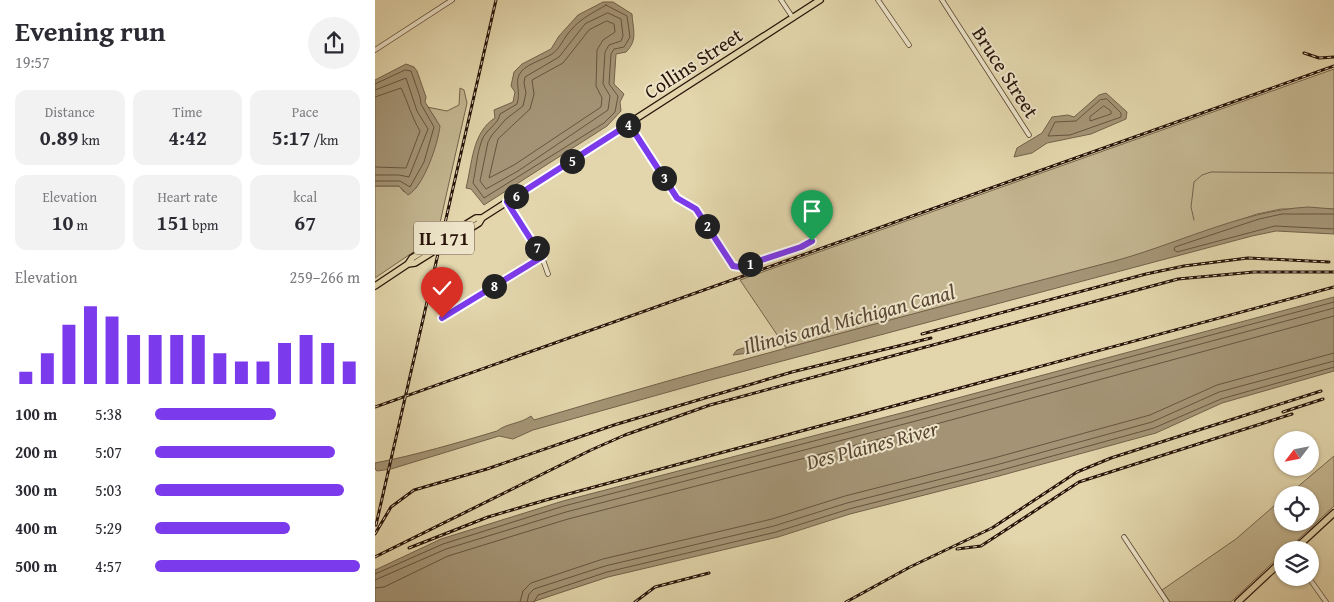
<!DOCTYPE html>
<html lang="en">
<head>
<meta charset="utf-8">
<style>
	:root { --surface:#fff; --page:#f2f2f3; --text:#2b2b33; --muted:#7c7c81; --accent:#7c3aed }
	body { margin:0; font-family:"Gentium Book Plus",serif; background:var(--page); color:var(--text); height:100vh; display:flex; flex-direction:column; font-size:19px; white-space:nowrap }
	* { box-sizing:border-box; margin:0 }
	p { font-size:16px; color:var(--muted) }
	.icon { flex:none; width:28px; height:28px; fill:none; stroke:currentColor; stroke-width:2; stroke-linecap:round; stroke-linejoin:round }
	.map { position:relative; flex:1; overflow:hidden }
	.details { display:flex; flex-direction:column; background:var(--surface); width:375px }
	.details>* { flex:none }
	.needle { width:32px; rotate:238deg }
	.fabs { position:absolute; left:899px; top:431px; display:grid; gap:10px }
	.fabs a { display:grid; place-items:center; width:45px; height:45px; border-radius:50%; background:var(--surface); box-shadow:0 1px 4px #0004; font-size:25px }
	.pin { position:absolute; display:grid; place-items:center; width:42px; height:42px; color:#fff; margin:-51px -21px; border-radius:50% 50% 50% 0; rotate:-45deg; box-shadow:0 0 5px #0007 }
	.pin .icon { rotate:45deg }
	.km { position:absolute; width:25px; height:25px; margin:-12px; border-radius:50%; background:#222; color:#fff; font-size:14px; line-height:25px; text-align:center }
	.round { display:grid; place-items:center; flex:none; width:52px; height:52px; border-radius:26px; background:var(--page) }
	.summary { display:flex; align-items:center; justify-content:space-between; height:85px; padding:0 15px }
	h1 { font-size:28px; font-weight:600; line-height:38px }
	.metrics { display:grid; grid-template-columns:repeat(3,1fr); gap:8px; height:85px; padding:5px 15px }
	.metrics div { display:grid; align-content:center; border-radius:12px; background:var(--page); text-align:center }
	.metrics b { font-size:21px; font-weight:600 }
	.metrics small { font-size:14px; font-weight:400 }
	.metrics p { font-size:14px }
	.chart { height:140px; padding:10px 15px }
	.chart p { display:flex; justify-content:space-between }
	.chart svg { width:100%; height:90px; margin-top:5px; stroke:var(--accent); stroke-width:6 }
	ul { padding:0 15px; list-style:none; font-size:16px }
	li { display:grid; grid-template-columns:80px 60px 1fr; align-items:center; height:38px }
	li i { height:12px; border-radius:6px; background:var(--accent) }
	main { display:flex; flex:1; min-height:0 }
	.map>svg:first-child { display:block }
	.green { fill:#c3b590; stroke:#76644c }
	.water { fill:#a49475; stroke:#73614a }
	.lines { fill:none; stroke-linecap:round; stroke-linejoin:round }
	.shore { stroke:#66543f; stroke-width:1 }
	.stream { stroke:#73614a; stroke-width:1 }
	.street-casing { stroke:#584432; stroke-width:5.5 }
	.primary-casing { stroke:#291409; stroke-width:8 }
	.street { stroke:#ede4c9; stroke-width:4 }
	.primary { stroke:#e3d6ac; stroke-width:5.5 }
	.rail-casing { stroke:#291409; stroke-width:3 }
	.rail { stroke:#ede4c9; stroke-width:1; stroke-dasharray:4; stroke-linecap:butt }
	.route-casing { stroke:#fff; stroke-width:10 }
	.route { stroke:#7c3aed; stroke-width:6 }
	.labels { text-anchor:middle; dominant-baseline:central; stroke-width:4; stroke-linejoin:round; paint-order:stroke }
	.shield { fill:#ede4c9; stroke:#645243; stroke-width:1 }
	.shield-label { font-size:19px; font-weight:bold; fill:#291409 }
	.street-label { font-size:20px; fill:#291409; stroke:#ede4c9 }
	.water-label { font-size:21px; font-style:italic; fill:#5a4734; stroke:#ede4c9 }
</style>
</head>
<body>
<main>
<section class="details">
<div class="summary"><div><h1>Evening run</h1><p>19:57</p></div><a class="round"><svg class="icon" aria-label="share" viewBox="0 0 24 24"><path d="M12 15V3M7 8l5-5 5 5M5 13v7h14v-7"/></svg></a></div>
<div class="metrics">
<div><p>Distance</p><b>0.89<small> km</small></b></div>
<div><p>Time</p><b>4:42</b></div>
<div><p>Pace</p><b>5:17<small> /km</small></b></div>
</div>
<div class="metrics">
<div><p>Elevation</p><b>10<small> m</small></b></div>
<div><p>Heart rate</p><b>151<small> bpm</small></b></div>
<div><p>kcal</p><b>67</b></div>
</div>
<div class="chart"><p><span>Elevation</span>259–266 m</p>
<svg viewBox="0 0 160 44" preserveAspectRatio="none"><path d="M5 44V38M15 44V29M25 44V15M35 44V6M45 44V11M55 44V20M65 44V20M75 44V20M85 44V20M95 44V29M105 44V33M115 44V33M125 44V24M135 44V20M145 44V24M155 44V33"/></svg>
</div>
<ul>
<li><b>100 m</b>5:38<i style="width:59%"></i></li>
<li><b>200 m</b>5:07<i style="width:88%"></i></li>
<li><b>300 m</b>5:03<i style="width:92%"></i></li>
<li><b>400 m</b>5:29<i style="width:66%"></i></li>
<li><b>500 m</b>4:57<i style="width:100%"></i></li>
</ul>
</section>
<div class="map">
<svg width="959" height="602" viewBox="0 0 959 602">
	<rect width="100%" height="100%" fill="#e3d6ac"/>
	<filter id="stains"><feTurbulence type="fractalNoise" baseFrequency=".004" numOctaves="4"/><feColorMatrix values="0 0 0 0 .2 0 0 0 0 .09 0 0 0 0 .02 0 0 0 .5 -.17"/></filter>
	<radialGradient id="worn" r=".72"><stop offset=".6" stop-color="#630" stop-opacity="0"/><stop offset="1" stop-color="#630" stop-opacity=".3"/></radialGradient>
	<path class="green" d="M 959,69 L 959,209 L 906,209 L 882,214 L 756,257 L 411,348 L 365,280 Z
		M 85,88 L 89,90 L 92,103 L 62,236 L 0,278 L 0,186 L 24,186 L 29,192 L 41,188 C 49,174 69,135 61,120 C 59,115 55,112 52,107 L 72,111 L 84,105 Z
		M 959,456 L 959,506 L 912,550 L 908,550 L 907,554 L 856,602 L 795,602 L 787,590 L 861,539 L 907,499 L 908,522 L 935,522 L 935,495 L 913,495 Z"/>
	<path class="water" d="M 228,2 L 238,2 L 257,14 C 258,30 263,40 251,52 L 241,54 L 239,84 L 249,94 L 245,102 L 246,111 L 232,126 L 109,205 L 96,189 L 91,188 C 97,165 97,132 120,118 L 119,110 L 138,102 L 140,92 L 136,86 L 139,72 L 147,64 L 176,49 L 184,36 L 203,15 Z
		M 31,64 L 39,67 L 42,71 L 51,97 L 50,102 L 65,126 C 63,144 49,186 33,195 L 24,186 L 0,186 L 0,80 Z
		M 731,93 L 752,112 L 751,119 L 716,134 L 672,143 L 657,153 L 639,157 L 642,148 L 667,133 L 677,117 L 693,115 L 699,117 L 724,95 Z
		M 933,207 L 959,209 L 959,234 L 901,231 L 877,236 L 336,380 L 158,430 L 138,439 L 124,436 L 16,469 L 2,471 L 0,469 L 0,463 C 41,455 82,443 122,431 C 132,423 145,424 156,416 L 159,420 C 349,363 540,313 732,263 C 799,246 864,211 933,207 Z
		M 959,297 L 959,371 L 847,403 L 781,433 L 624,476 L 475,514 L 403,537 L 233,577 L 157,602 L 0,602 L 0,570 L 66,539 L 188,501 L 534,411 Z
		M 397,339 L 409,343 L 381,352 L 358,355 L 362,350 Z"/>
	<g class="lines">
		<path class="shore" d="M 231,5 L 252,16 L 255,37 L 249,47 L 239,49 L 236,54 L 234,84 L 243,96 L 240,112 L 229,123 L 109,198 L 98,183 C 101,169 102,153 107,140 C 111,129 123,125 125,114 L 142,104 C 146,91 140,84 144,75 C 148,65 168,60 177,54 C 185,49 189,37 196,30 C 206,18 218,13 231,5 Z
			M 233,13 L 246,19 L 248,36 L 246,41 L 234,45 L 230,52 L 228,84 L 235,96 L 233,110 L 143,171 L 111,189 L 105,181 L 113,142 L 117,135 L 131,119 L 148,106 L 151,93 L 149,83 L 150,77 L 184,57 L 210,24 Z
			M 232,21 L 239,24 L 240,32 L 228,40 L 222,50 L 221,86 L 227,98 L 226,107 L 139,165 L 114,178 L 123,139 L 155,109 L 159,94 L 157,80 L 188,63 L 214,30 Z
			M 0,84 L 30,70 L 36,71 L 45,97 L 46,104 L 59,127 L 49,162 L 35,187 L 25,181 L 0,181
			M 0,90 L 31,78 L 42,111 L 53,129 L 34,177 L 24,175 L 0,175
			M 0,97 L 26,88 C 33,102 36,116 45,131 L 31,168 L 0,167
			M 732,99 L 746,113 L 746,117 L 695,135 L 673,136 L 680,122 L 701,121 L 725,100 Z
			M 729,106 L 736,111 L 736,114 L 715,121 L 715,117 Z
			M 959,214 L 907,214 L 884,219 L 800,247 L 799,250 L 802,252 L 900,226 L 959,229
			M 0,574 L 68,544 L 189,506 L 535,416 L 959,302
			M 0,580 L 71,549 L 191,512 L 537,422 L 959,308
			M 0,588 L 9,587 L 73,556 L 193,519 L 539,430 L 959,316
			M 145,602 L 148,591 L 156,583 L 228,559 L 397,519 L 470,496 L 619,458 L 775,415 L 842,385 L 959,353
			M 152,602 L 154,594 L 159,589 L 230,566 L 399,526 L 472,503 L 621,465 L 777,422 L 844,392 L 959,361
			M 159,602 L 163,595 L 232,572 L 401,532 L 474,509 L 623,471 L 779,428 L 846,399 L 959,367"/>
		<path class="stream" d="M 819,220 L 816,207 L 819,182 L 827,175 L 836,172 L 959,173"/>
		<defs>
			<path id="street" d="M 406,0 L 418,18
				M 503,0 L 534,45
				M 567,0 L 654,135
				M 0,50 L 77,0
				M 254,124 L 302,198 L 321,209 L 358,266 L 365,267 L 433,244 L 437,241 L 438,235 L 430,221
				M 132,202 L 167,257 L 173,274
				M 67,318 L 167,257
				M 749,537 L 792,602
				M 934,578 L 951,602"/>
			<path id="primary" d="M 33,264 L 40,263 L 104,223 L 107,218 L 445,0
				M 0,286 L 33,264 L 37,258 L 101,218 L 107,218
				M 919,550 L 959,513
				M 863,602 L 908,560"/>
		</defs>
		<use href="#street" class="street-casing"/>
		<use href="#primary" class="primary-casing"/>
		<use href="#street" class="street"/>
		<use href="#primary" class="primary"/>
		<defs>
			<path id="rail" d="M 929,53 L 944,58 L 959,57
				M 547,334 L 771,274 L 809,266 L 873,258 L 954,262
				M 0,407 L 959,66
				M 908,412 L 948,399
				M 1,525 L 121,0
				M 0,534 L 16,507 L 39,490 L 112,469 L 239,425 L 417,372 L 556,338
				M 34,548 L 113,517 L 171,500 L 959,287
				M 582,549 L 606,546 L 704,482 L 917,414
				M 0,557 L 216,450 L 250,435 L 335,405 L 803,279 L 879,272 L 959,272
				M 260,602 L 280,587 L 334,573
				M 471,602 L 535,567 L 617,528 L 702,472 L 736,458 L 946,391"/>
		</defs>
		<use href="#rail" class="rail-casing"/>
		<use href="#rail" class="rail"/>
	</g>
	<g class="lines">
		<defs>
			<path id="route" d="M 67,318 L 167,257 L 132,202 L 254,124 L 302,198 L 321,209 L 358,266 L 365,267 L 426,247 L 437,241"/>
		</defs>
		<use href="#route" class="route-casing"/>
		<use href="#route" class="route"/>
	</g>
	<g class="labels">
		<rect class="shield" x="39" y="221.5" width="60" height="33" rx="4"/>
		<g class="shield-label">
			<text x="69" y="238">IL 171</text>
		</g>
		<g class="street-label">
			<text transform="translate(318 63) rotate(-33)">Collins Street</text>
			<text transform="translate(631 72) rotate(57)">Bruce Street</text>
		</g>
		<g class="water-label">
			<text transform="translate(474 319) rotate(-15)">Illinois and Michigan Canal</text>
			<text transform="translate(497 445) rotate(-15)">Des Plaines River</text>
		</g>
	</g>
	<rect width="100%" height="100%" filter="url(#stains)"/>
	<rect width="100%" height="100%" fill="url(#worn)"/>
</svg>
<div class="fabs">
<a><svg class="needle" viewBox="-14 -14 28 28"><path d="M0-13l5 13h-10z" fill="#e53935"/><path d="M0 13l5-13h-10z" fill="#7c7c81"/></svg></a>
<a><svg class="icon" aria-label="locate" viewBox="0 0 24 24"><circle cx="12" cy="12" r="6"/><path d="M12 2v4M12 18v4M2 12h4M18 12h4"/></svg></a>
<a><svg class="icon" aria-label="layers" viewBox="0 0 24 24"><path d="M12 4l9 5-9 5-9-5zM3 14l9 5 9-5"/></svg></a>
</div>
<div class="pin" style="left:437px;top:241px;background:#1e9e55"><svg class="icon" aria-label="arrive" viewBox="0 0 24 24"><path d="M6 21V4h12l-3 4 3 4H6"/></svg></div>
<div class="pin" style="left:67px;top:318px;background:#d93025"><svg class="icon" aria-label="check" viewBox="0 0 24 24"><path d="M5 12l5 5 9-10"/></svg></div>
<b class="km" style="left:375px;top:264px">1</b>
<b class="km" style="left:332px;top:226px">2</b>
<b class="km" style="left:289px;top:178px">3</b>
<b class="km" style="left:253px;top:125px">4</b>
<b class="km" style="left:197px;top:161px">5</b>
<b class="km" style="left:141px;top:196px">6</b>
<b class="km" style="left:162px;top:248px">7</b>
<b class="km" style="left:119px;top:286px">8</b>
</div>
</main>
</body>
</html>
